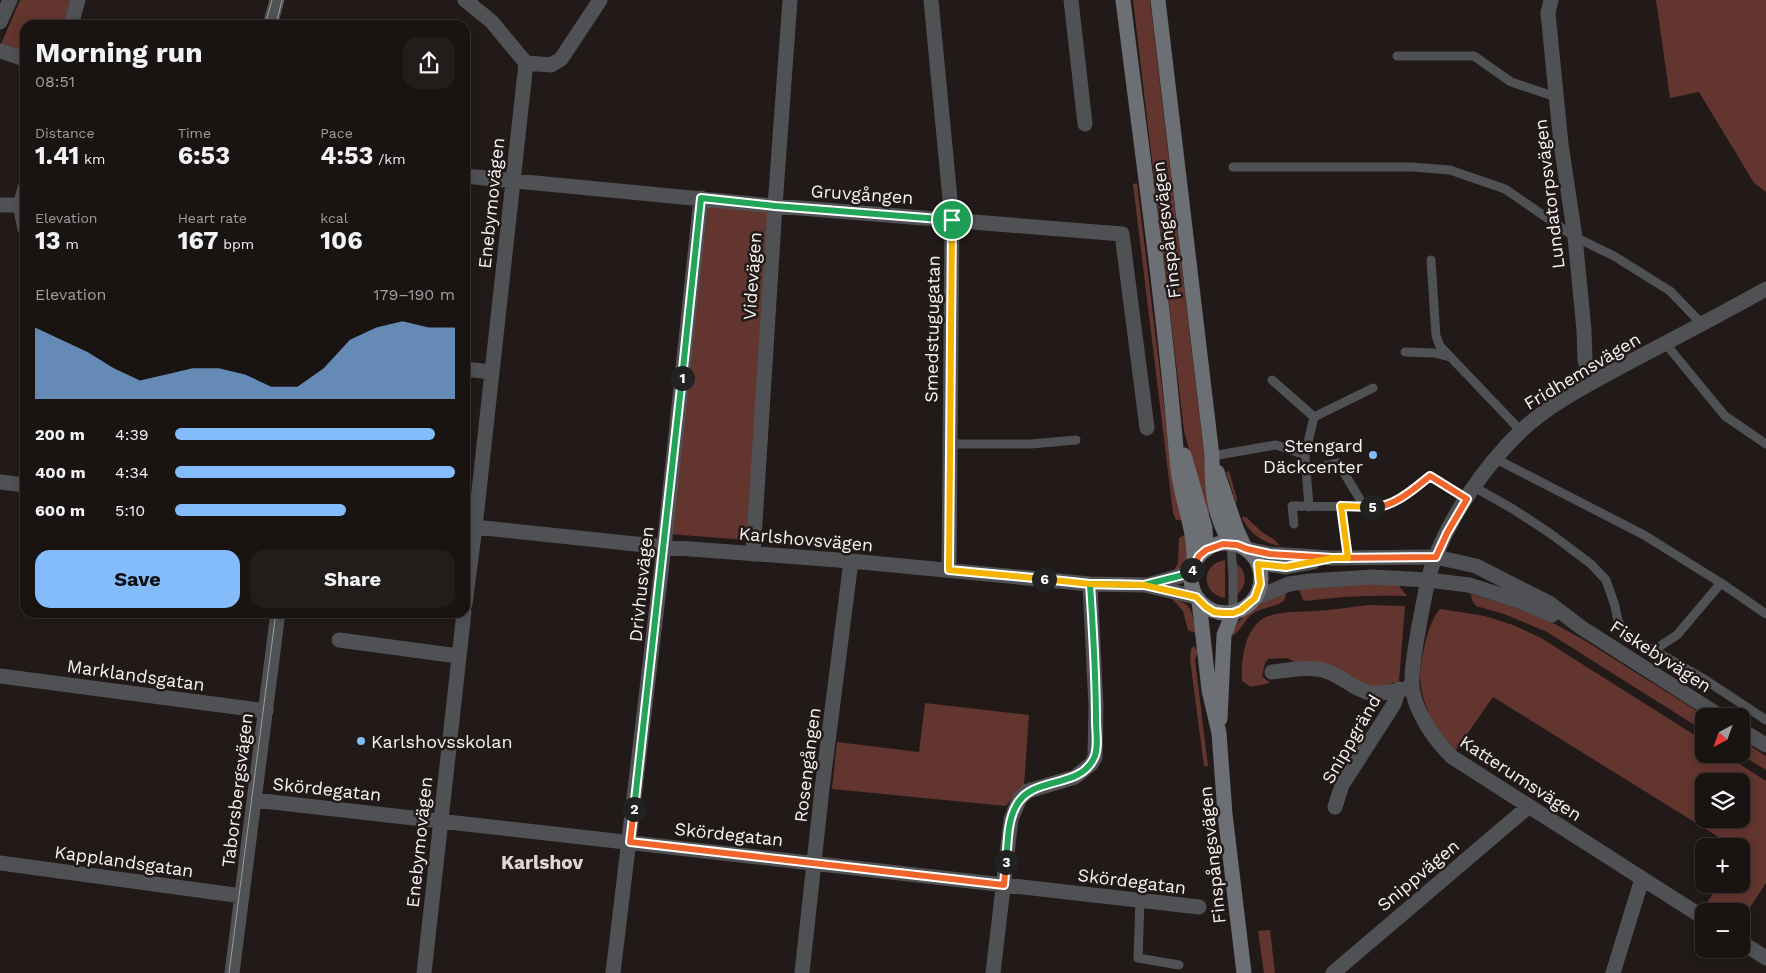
<!DOCTYPE html>
<html lang="en">
<head>
<meta charset="utf-8">
<style>
	:root { --surface:#191412; --page:#221d1b; --text:#f1f3f6; --muted:#9f9e9f; --line:#373332; --accent:#84bcfb }
	body { margin:0; font-family:"Work Sans",sans-serif; background:var(--page); color:var(--text); height:100vh; display:flex; flex-direction:column; font-size:19px; white-space:nowrap }
	* { box-sizing:border-box; margin:0 }
	p { font-size:16px; color:var(--muted) }
	.icon { flex:none; width:28px; height:28px; fill:none; stroke:currentColor; stroke-width:2; stroke-linecap:round; stroke-linejoin:round }
	.map { position:relative; flex:1; overflow:hidden }
	.panel { position:absolute; left:20px; top:20px; width:450px; height:598px; display:flex; flex-direction:column; background:var(--surface); border-radius:15px; box-shadow:0 2px 8px #0003,0 0 0 1px var(--line) }
	.panel>* { flex:none }
	.needle { width:32px; rotate:221deg }
	.tools { position:absolute; left:1695px; top:708px; display:grid; gap:10px }
	.tools a { display:grid; place-items:center; width:55px; height:55px; border-radius:10px; background:var(--surface); box-shadow:0 2px 8px #0003,0 0 0 1px var(--line); font-size:25px }
	.pin { position:absolute; display:grid; place-items:center; width:42px; height:42px; color:#fff; margin:-21px; border:2px solid #fff; border-radius:50%; box-shadow:0 1px 5px #0007 }
	.km { position:absolute; width:25px; height:25px; margin:-12px; border-radius:50%; background:#222; color:#fff; font-size:14px; line-height:25px; text-align:center }
	.round { display:grid; place-items:center; flex:none; width:52px; height:52px; border-radius:15px; background:var(--page) }
	.overview { display:flex; align-items:center; justify-content:space-between; height:85px; padding:0 15px }
	h1 { font-size:28px; font-weight:700; line-height:38px }
	.metrics { display:grid; grid-template-columns:repeat(3,1fr); gap:8px; height:85px; padding:5px 15px }
	.metrics div { display:grid; align-content:center }
	.metrics b { font-size:25px; font-weight:700 }
	.metrics small { font-size:14px; font-weight:400 }
	.metrics p { font-size:14px }
	.chart { height:140px; padding:10px 15px }
	.chart p { display:flex; justify-content:space-between }
	.chart svg { width:100%; height:90px; margin-top:5px; fill:var(--accent); opacity:.7 }
	.cta { display:flex; gap:10px; margin-top:auto; padding:10px 15px }
	.cta a { flex:1; height:58px; border-radius:15px; background:var(--accent); color:#111; font-size:20px; font-weight:700; line-height:58px; text-align:center }
	.cta a+a { background:var(--page); color:var(--text) }
	ul { padding:0 15px; list-style:none; font-size:16px }
	li { display:grid; grid-template-columns:80px 60px 1fr; align-items:center; height:38px }
	li i { height:12px; border-radius:6px; background:var(--accent) }
	.map>svg:first-child { display:block }
	.green { fill:#62352e; fill-rule:evenodd }
	.lines { fill:none; stroke-linecap:round; stroke-linejoin:round }
	.service { stroke:#4f5154; stroke-width:9 }
	.minor { stroke:#4f5154; stroke-width:15 }
	.tertiary { stroke:#4f5154; stroke-width:15 }
	.secondary { stroke:#6c6f74; stroke-width:15 }
	.tram { stroke:#a29c9b; stroke-width:1 }
	.split-1-casing { stroke:#fff; stroke-width:10 }
	.split-2-casing { stroke:#fff; stroke-width:10 }
	.split-3-casing { stroke:#fff; stroke-width:10 }
	.split-4-casing { stroke:#fff; stroke-width:10 }
	.split-5-casing { stroke:#fff; stroke-width:10 }
	.split-6-casing { stroke:#fff; stroke-width:10 }
	.split-7-casing { stroke:#fff; stroke-width:10 }
	.split-1 { stroke:#22a559; stroke-width:6 }
	.split-2 { stroke:#22a559; stroke-width:6 }
	.split-3 { stroke:#f0652b; stroke-width:6 }
	.split-4 { stroke:#22a559; stroke-width:6 }
	.split-5 { stroke:#f0652b; stroke-width:6 }
	.split-6 { stroke:#f5b400; stroke-width:6 }
	.split-7 { stroke:#f5b400; stroke-width:6 }
	.poi-dot { fill:#84bcfb; stroke:#211a18; stroke-width:2 }
	.labels { text-anchor:middle; dominant-baseline:central; stroke-width:5; stroke-linejoin:round; paint-order:stroke }
	.street-label { font-size:18px; fill:#f7f2f1; stroke:#211a18 }
	.poi-label { font-size:18px; fill:#f7f2f1; stroke:#211a18; text-anchor:end }
	.neighbourhood-label { font-size:19px; font-weight:bold; fill:#e1d7d5; stroke:#211a18 }
</style>
</head>
<body>
<div class="map">
<svg width="1766" height="973" viewBox="0 0 1766 973">
	<rect width="100%" height="100%" fill="#211a18"/>
	<path class="green" d="M 20,0 L 71,0 L 63,25 L 25,25 L 25,51 L 1,44 Z
		M 1133,0 L 1150,0 L 1208,488 L 1211,513 L 1207,514 L 1184,431 Z
		M 1656,0 L 1766,0 L 1766,192 L 1754,183 L 1699,92 L 1670,98 Z
		M 1137,183 L 1172,471 L 1183,520 L 1176,520 L 1173,513 L 1133,184 Z
		M 708,205 L 768,211 L 747,540 L 669,534 Z
		M 1229,471 L 1237,499 L 1236,503 L 1226,472 Z
		M 1242,517 L 1246,517 L 1262,532 L 1275,540 L 1280,546 C 1263,543 1250,534 1242,518 Z
		M 1187,534 C 1188,551 1192,565 1173,572 L 1178,563 L 1179,538 Z
		M 1225,560 L 1225,598 C 1201,594 1200,564 1225,560 Z
		M 1236,563 C 1248,572 1247,586 1236,596 Z
		M 1391,583 L 1399,586 L 1407,596 C 1372,595 1340,596 1306,601 L 1303,600 L 1298,588 Z
		M 1285,592 L 1286,596 L 1284,601 C 1274,608 1260,607 1250,616 C 1244,621 1239,634 1231,636 C 1240,612 1263,602 1285,592 Z
		M 1471,594 L 1522,610 L 1555,624 L 1584,640 L 1705,716 L 1704,716 L 1704,731 L 1547,632 L 1504,614 L 1476,606 L 1472,600 Z
		M 1170,597 C 1194,605 1191,610 1196,633 L 1188,630 L 1183,611 Z
		M 1368,605 L 1405,606 L 1399,681 L 1378,688 L 1300,665 L 1287,658 L 1268,659 L 1265,663 L 1262,676 L 1270,683 L 1251,687 L 1242,681 C 1241,661 1244,629 1264,618 C 1278,611 1298,612 1314,611 C 1332,610 1350,607 1368,605 Z
		M 1440,609 L 1485,616 L 1513,625 L 1541,638 L 1704,741 L 1704,754 L 1724,754 L 1766,781 L 1766,883 L 1741,921 L 1741,911 L 1706,911 L 1703,909 L 1719,884 L 1741,884 L 1741,846 L 1733,846 L 1493,697 L 1456,750 C 1445,738 1432,725 1427,709 C 1423,700 1420,685 1420,675 C 1421,658 1428,622 1440,609 ZM 1704,781 L 1741,781 L 1741,819 L 1704,819 Z
		M 1194,646 L 1198,651 L 1195,660 L 1208,766 L 1204,766 L 1190,659 L 1191,649 Z
		M 925,703 L 1029,715 L 1024,785 L 1014,795 L 1006,806 L 832,789 L 837,742 L 919,752 Z
		M 1741,740 L 1766,756 L 1766,770 L 1740,754 Z
		M 1270,930 L 1275,973 L 1264,973 L 1258,931 Z"/>
	<g class="lines">
		<path class="service" d="M 1397,56 L 1474,56 L 1511,82 L 1556,97
			M 1233,167 L 1412,167 L 1450,170 L 1505,189 L 1575,237 L 1614,256 L 1670,291 L 1702,324
			M 1431,260 L 1436,336 L 1440,346 L 1521,431
			M 1665,343 L 1725,416 L 1766,444
			M 1405,352 L 1434,353 L 1450,357
			M 1272,380 L 1314,417
			M 949,444 L 1031,444 L 1076,440
			M 1305,455 L 1314,417 L 1373,388
			M 1212,456 L 1276,445 L 1305,455 L 1309,507
			M 1496,459 L 1644,535 L 1721,583 L 1766,614
			M 1306,470 L 1338,463 L 1364,506
			M 1474,487 L 1513,509 L 1551,534 L 1591,564 L 1606,580 L 1615,606 L 1618,621 L 1629,636 L 1704,679 L 1766,720
			M 1341,505 L 1348,558
			M 1294,524 L 1292,506 L 1376,507 L 1393,502 L 1414,489 L 1430,476 L 1467,499
			M 1231,544 L 1233,577 L 1233,613
			M 1654,650 L 1677,635 L 1721,583
			M 1140,901 L 1138,958 L 1179,965"/>
		<path class="minor" d="M 465,0 L 491,21 L 526,63
			M 931,0 L 952,220 L 949,570
			M 1071,0 L 1085,124
			M 1551,0 L 1548,13 L 1561,144 L 1575,237 L 1584,330 L 1585,360 L 1591,383
			M 0,22 L 10,0
			M 71,25 L 78,0
			M 270,25 L 277,0
			M 0,51 L 25,59
			M 465,176 L 775,206 L 1122,234 L 1147,428
			M 25,188 L 20,205 L 25,229
			M 0,205 L 20,205
			M 465,369 L 491,372
			M 0,482 L 25,485
			M 465,526 L 664,547 L 851,561 L 1090,584 L 1145,585 L 1196,597
			M 753,554 L 775,206 L 790,0
			M 1151,584 L 1191,573
			M 465,604 L 475,527 L 526,63 L 551,65 L 561,59 L 600,0
			M 339,640 L 458,656
			M 1272,672 C 1289,670 1312,665 1329,672 C 1344,678 1355,690 1370,693 C 1384,695 1399,689 1412,688
			M 0,676 L 266,711
			M 254,800 L 1199,907
			M 1335,807 L 1342,785 L 1394,704 L 1399,689
			M 0,863 L 242,896
			M 1704,918 L 1452,757 C 1435,740 1414,711 1412,686 C 1411,666 1416,645 1419,626 C 1423,606 1426,585 1432,566 C 1449,517 1484,467 1521,431 C 1549,404 1591,383 1626,364 C 1673,339 1720,315 1766,289
			M 1741,942 L 1766,958
			M 232,973 L 278,612
			M 424,973 L 464,612
			M 613,973 L 664,547 L 701,198
			M 802,973 L 822,789 L 851,561
			M 993,973 L 1011,819 L 1020,798 L 1028,791 L 1075,777 L 1091,764 L 1095,757 L 1096,707 L 1090,584
			M 1333,973 L 1528,807
			M 1613,973 L 1642,879"/>
		<path class="tertiary" d="M 1247,549 L 1270,554 L 1332,558 L 1436,557 L 1476,566 L 1549,603 L 1582,628 L 1720,716
			M 1258,563 L 1286,567 L 1313,562
			M 1255,598 L 1289,584 L 1310,581 L 1373,577 L 1428,580 L 1469,585 L 1522,602 L 1552,615
			M 1741,730 L 1766,745"/>
		<path class="secondary" d="M 1123,0 C 1142,153 1164,306 1177,460 C 1179,495 1196,528 1194,564
			M 1158,0 L 1212,456 C 1212,490 1213,514 1231,544
			M 1184,455 L 1205,528 L 1206,550
			M 1217,472 L 1236,528 L 1245,548
			M1191 578a35 35 0 1 1 70 0a35 35 0 1 1-70 0Z
			M 1199,601 L 1209,690 L 1219,733 L 1225,814 L 1244,973
			M 1220,719 L 1224,635 L 1233,613"/>
		<path class="tram" d="M 265,25 L 272,0
			M 276,25 L 282,0
			M 229,973 L 276,612"/>
	</g>
	<g class="lines">
		<defs>
			<path id="split-1" d="M 682,378 L 701,198 L 775,206 L 952,220"/>
			<path id="split-2" d="M 634,809 L 682,378"/>
			<path id="split-3" d="M 634,809 L 630,842 L 1004,885 L 1006,862"/>
			<path id="split-4" d="M 1006,862 C 1008,844 1007,822 1016,806 C 1032,775 1079,790 1094,758 C 1099,748 1096,732 1096,721 C 1096,675 1093,629 1090,584 L 1144,585 L 1191,573 L 1192,570"/>
			<path id="split-5" d="M 1192,570 L 1199,556 L 1206,550 L 1223,544 L 1237,545 L 1247,549 L 1270,554 L 1332,558 L 1436,557 L 1447,533 L 1467,499 L 1430,476 C 1414,489 1393,508 1372,507"/>
			<path id="split-6" d="M 1044,579 L 1090,584 L 1144,585 L 1196,597 L 1206,607 L 1214,612 L 1223,613 L 1233,613 L 1241,610 L 1255,598 L 1260,584 L 1258,564 L 1286,567 L 1332,558 L 1348,558 L 1341,506 L 1372,507"/>
			<path id="split-7" d="M 952,220 L 949,570 L 1044,579"/>
		</defs>
		<use href="#split-1" class="split-1-casing"/>
		<use href="#split-2" class="split-2-casing"/>
		<use href="#split-3" class="split-3-casing"/>
		<use href="#split-4" class="split-4-casing"/>
		<use href="#split-5" class="split-5-casing"/>
		<use href="#split-6" class="split-6-casing"/>
		<use href="#split-7" class="split-7-casing"/>
		<use href="#split-1" class="split-1"/>
		<use href="#split-2" class="split-2"/>
		<use href="#split-3" class="split-3"/>
		<use href="#split-4" class="split-4"/>
		<use href="#split-5" class="split-5"/>
		<use href="#split-6" class="split-6"/>
		<use href="#split-7" class="split-7"/>
	</g>
	<g class="poi-dot">
		<circle cx="1373" cy="455" r="5"/>
		<circle cx="361" cy="741" r="5"/>
	</g>
	<g class="labels">
		<g class="street-label">
			<text transform="translate(862 194) rotate(4)">Gruvgången</text>
			<text transform="translate(1549 194) rotate(-97)">Lundatorpsvägen</text>
			<text transform="translate(491 203) rotate(-84)">Enebymovägen</text>
			<text transform="translate(1166 230) rotate(-97)">Finspångsvägen</text>
			<text transform="translate(752 276) rotate(-86)">Videvägen</text>
			<text transform="translate(932 329) rotate(-89)">Smedstugugatan</text>
			<text transform="translate(1582 371) rotate(-31)">Fridhemsvägen</text>
			<text transform="translate(806 539) rotate(5)">Karlshovsvägen</text>
			<text transform="translate(641 584) rotate(-84)">Drivhusvägen</text>
			<text transform="translate(1661 656) rotate(33)">Fiskebyvägen</text>
			<text transform="translate(136 675) rotate(8)">Marklandsgatan</text>
			<text transform="translate(1351 739) rotate(-60)">Snippgränd</text>
			<text transform="translate(807 765) rotate(-83)">Rosengången</text>
			<text transform="translate(1521 778) rotate(33)">Katterumsvägen</text>
			<text transform="translate(327 789) rotate(6)">Skördegatan</text>
			<text transform="translate(237 790) rotate(-83)">Taborsbergsvägen</text>
			<text transform="translate(729 834) rotate(6)">Skördegatan</text>
			<text transform="translate(419 842) rotate(-84)">Enebymovägen</text>
			<text transform="translate(1212 855) rotate(-96)">Finspångsvägen</text>
			<text transform="translate(124 861) rotate(8)">Kapplandsgatan</text>
			<text transform="translate(1418 875) rotate(-40)">Snippvägen</text>
			<text transform="translate(1132 881) rotate(7)">Skördegatan</text>
		</g>
		<g class="poi-label">
			<text x="1363" y="445">Stengard<tspan x="1363" dy="21">Däckcenter</tspan></text>
			<text x="371" y="741" text-anchor="start">Karlshovsskolan</text>
		</g>
		<g class="neighbourhood-label">
			<text x="542" y="862">Karlshov</text>
		</g>
	</g>
</svg>
<div class="tools">
<a><svg class="needle" viewBox="-14 -14 28 28"><path d="M0-13l5 13h-10z" fill="#e53935"/><path d="M0 13l5-13h-10z" fill="#9f9e9f"/></svg></a>
<a><svg class="icon" aria-label="layers" viewBox="0 0 24 24"><path d="M12 4l9 5-9 5-9-5zM3 14l9 5 9-5"/></svg></a>
<a>+</a>
<a>−</a>
</div>
<div class="pin" style="left:952px;top:220px;background:#1e9e55"><svg class="icon" aria-label="arrive" viewBox="0 0 24 24"><path d="M6 21V4h12l-3 4 3 4H6"/></svg></div>
<b class="km" style="left:682px;top:378px">1</b>
<b class="km" style="left:634px;top:809px">2</b>
<b class="km" style="left:1006px;top:862px">3</b>
<b class="km" style="left:1192px;top:570px">4</b>
<b class="km" style="left:1372px;top:507px">5</b>
<b class="km" style="left:1044px;top:579px">6</b>
<section class="panel">
<div class="overview"><div><h1>Morning run</h1><p>08:51</p></div><a class="round"><svg class="icon" aria-label="share" viewBox="0 0 24 24"><path d="M12 15V3M7 8l5-5 5 5M5 13v7h14v-7"/></svg></a></div>
<div class="metrics">
<div><p>Distance</p><b>1.41<small> km</small></b></div>
<div><p>Time</p><b>6:53</b></div>
<div><p>Pace</p><b>4:53<small> /km</small></b></div>
</div>
<div class="metrics">
<div><p>Elevation</p><b>13<small> m</small></b></div>
<div><p>Heart rate</p><b>167<small> bpm</small></b></div>
<div><p>kcal</p><b>106</b></div>
</div>
<div class="chart"><p><span>Elevation</span>179–190 m</p>
<svg viewBox="0 0 160 44" preserveAspectRatio="none"><path d="M0 44V9L10 15L20 21L30 29L40 35L50 32L60 29L70 29L80 32L90 38L100 38L110 29L120 15L130 9L140 6L150 9L160 9V44z"/></svg>
</div>
<ul>
<li><b>200 m</b>4:39<i style="width:93%"></i></li>
<li><b>400 m</b>4:34<i style="width:100%"></i></li>
<li><b>600 m</b>5:10<i style="width:61%"></i></li>
</ul>
<div class="cta"><a>Save</a><a>Share</a></div>
</section>
</div>
</body>
</html>
